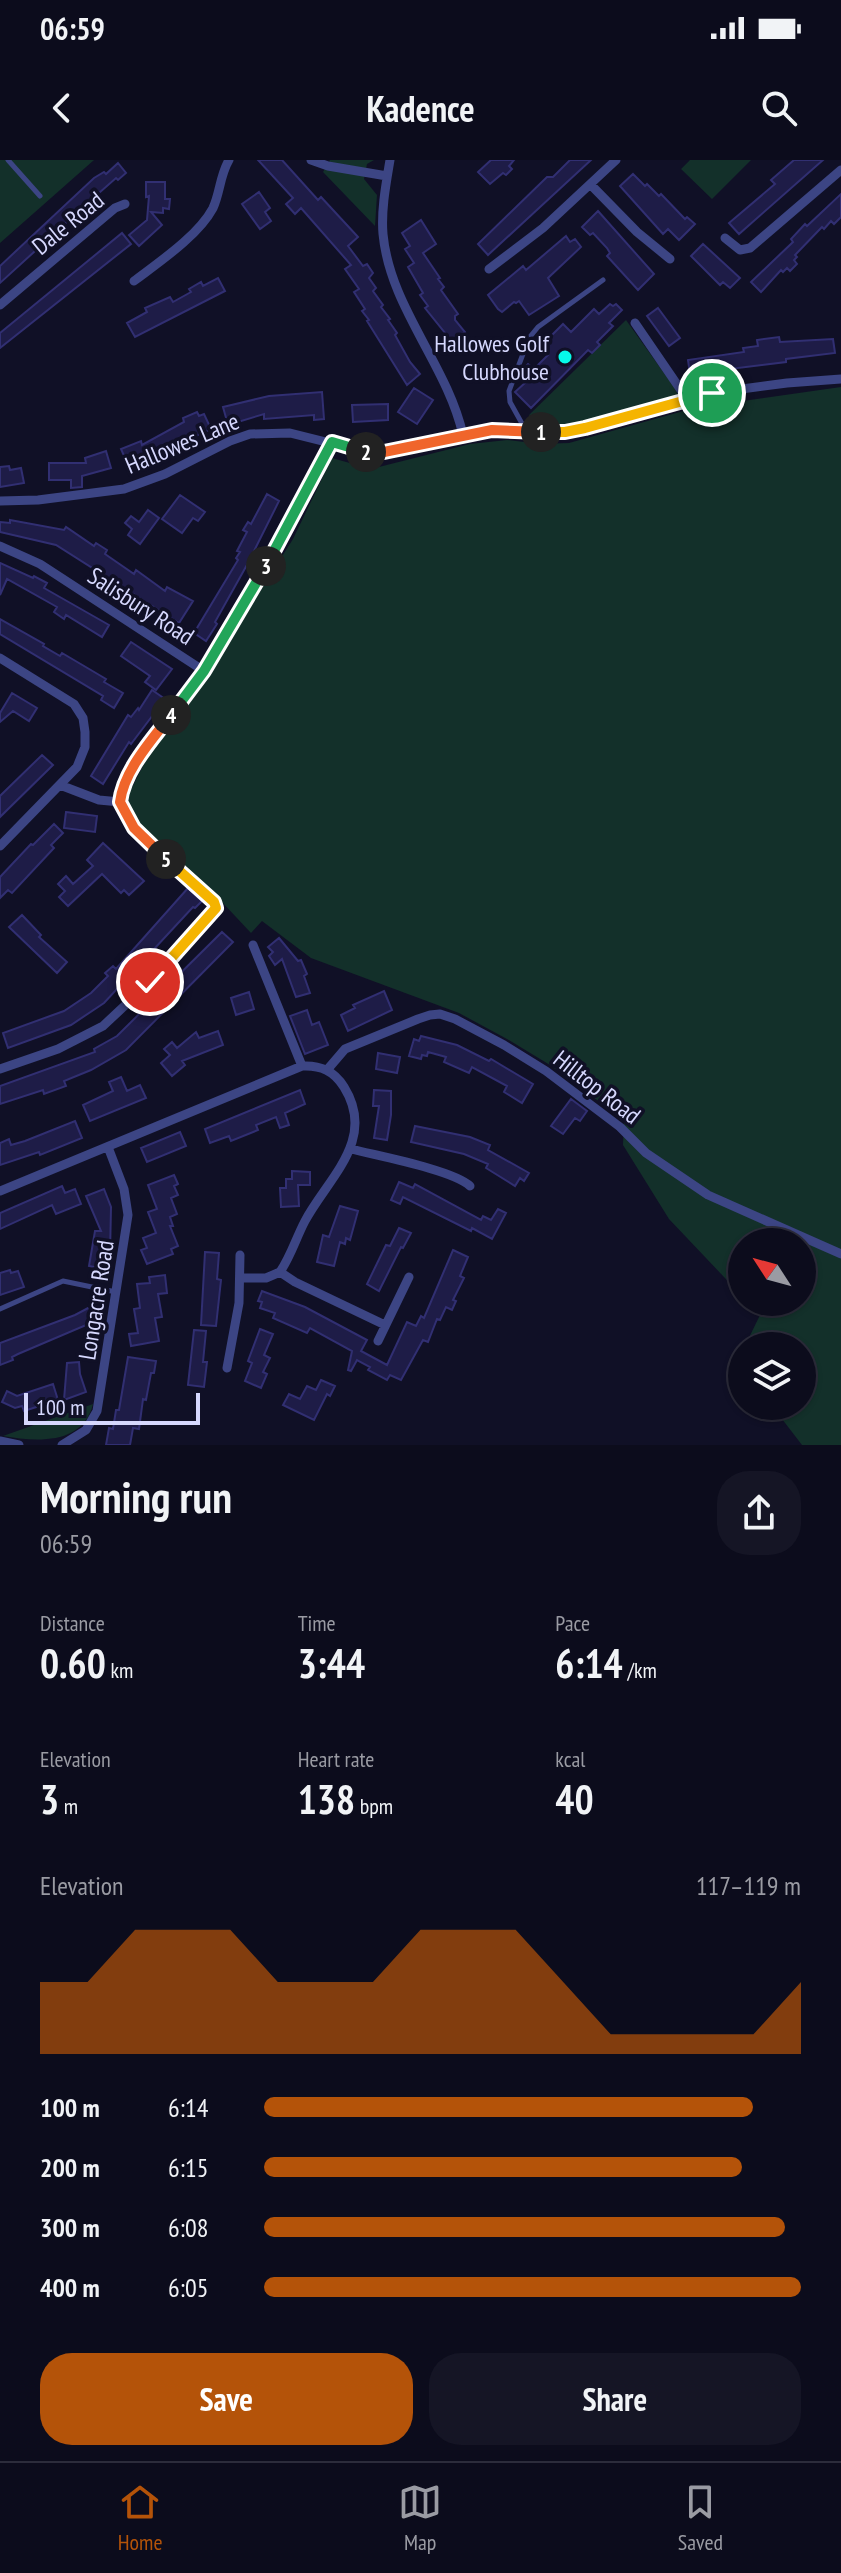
<!DOCTYPE html>
<html lang="en">
<head>
<meta charset="utf-8">
<style>
	:root { --surface:#0c0c1c; --page:#151525; --text:#f1f3f6; --muted:#9a9ba3; --line:#2c2c3b; --accent:#b45309 }
	body { margin:0; font-family:"PT Sans Narrow",sans-serif; background:var(--page); color:var(--text); height:100vh; display:flex; flex-direction:column; font-size:30px; white-space:nowrap }
	* { box-sizing:border-box; margin:0 }
	p { font-size:26px; color:var(--muted) }
	.icon { flex:none; width:44px; height:44px; fill:none; stroke:currentColor; stroke-width:2; stroke-linecap:round; stroke-linejoin:round }
	.map { position:relative; height:1285px; overflow:hidden }
	.side { display:flex; flex-direction:column; background:var(--surface); flex:1 }
	.side>* { flex:none }
	.needle { width:52px; rotate:306deg }
	.buttons { position:absolute; left:728px; top:1068px; display:grid; gap:16px }
	.buttons a { display:grid; place-items:center; width:88px; height:88px; border-radius:50%; background:var(--surface); box-shadow:0 2px 6px #0004,0 0 0 2px var(--line); font-size:40px }
	.scale { position:absolute; left:24px; bottom:20px; width:176px; box-sizing:border-box; padding-left:8px; border:4px solid #d6d8fe; border-top:0; font-size:22px; line-height:28px; white-space:nowrap; color:#d6d8fe; -webkit-text-stroke:6px #101026; paint-order:stroke }
	.pin { position:absolute; display:grid; place-items:center; width:68px; height:68px; color:#fff; margin:-34px; border:4px solid #fff; border-radius:50%; box-shadow:0 2px 8px #0007 }
	.km { position:absolute; width:40px; height:40px; margin:-20px; border-radius:50%; background:#222; color:#fff; font-size:22px; line-height:40px; text-align:center }
	.round { display:grid; place-items:center; flex:none; width:84px; height:84px; border-radius:32px; background:var(--page) }
	.summary { display:flex; align-items:center; justify-content:space-between; height:136px; padding:0 40px }
	h1 { font-size:44px; font-weight:700; line-height:60px }
	.stats { display:grid; grid-template-columns:repeat(3,1fr); gap:12px; height:136px; padding:8px 40px }
	.stats div { display:grid; align-content:center }
	.stats b { font-size:40px; font-weight:700 }
	.stats small { font-size:22px; font-weight:400 }
	.stats p { font-size:22px }
	.chart { height:224px; padding:16px 40px }
	.chart p { display:flex; justify-content:space-between }
	.chart svg { width:100%; height:144px; margin-top:8px; fill:var(--accent); opacity:.7 }
	.button { display:flex; gap:16px; margin-top:auto; padding:16px 40px }
	.button a { flex:1; height:92px; border-radius:32px; background:var(--accent); color:#fff; font-size:32px; font-weight:700; line-height:92px; text-align:center }
	.button a+a { background:var(--page); color:var(--text) }
	ul { padding:0 40px; list-style:none; font-size:26px }
	li { display:grid; grid-template-columns:128px 96px 1fr; align-items:center; height:60px }
	li i { height:20px; border-radius:10px; background:var(--accent) }
	.status { display:flex; justify-content:space-between; align-items:center; height:56px; padding:0 40px; background:var(--surface); direction:ltr }
	.status svg { height:22px; fill:currentColor }
	header { display:flex; justify-content:space-between; align-items:center; height:104px; padding:0 40px; background:var(--surface); font-size:36px; font-weight:700 }
	.menu { display:flex; justify-content:space-around; align-items:center; height:112px; border-top:2px solid var(--line); background:var(--surface); font-size:22px; color:var(--muted) }
	.menu a { display:grid; justify-items:center; gap:4px }
	.menu .current { color:var(--accent) }
	.map>svg:first-child { display:block }
	.green { fill:#13302a }
	.building { fill:#1e1c47; stroke:#312f72; stroke-width:2 }
	.lines { fill:none; stroke-linecap:round; stroke-linejoin:round }
	.lane { stroke:#3c4584; stroke-width:5 }
	.street { stroke:#3c4584; stroke-width:9 }
	.split-1-casing { stroke:#fff; stroke-width:16 }
	.split-2-casing { stroke:#fff; stroke-width:16 }
	.split-3-casing { stroke:#fff; stroke-width:16 }
	.split-4-casing { stroke:#fff; stroke-width:16 }
	.split-5-casing { stroke:#fff; stroke-width:16 }
	.split-6-casing { stroke:#fff; stroke-width:16 }
	.split-1 { stroke:#f5b400; stroke-width:10 }
	.split-2 { stroke:#f0652b; stroke-width:10 }
	.split-3 { stroke:#22a559; stroke-width:10 }
	.split-4 { stroke:#22a559; stroke-width:10 }
	.split-5 { stroke:#f0652b; stroke-width:10 }
	.split-6 { stroke:#f5b400; stroke-width:10 }
	.poi-dot { fill:#06faea; stroke:#101026; stroke-width:3 }
	.labels { text-anchor:middle; dominant-baseline:central; stroke-width:7; stroke-linejoin:round; paint-order:stroke }
	.street-label { font-size:24px; fill:#d6d8fe; stroke:#101026 }
	.poi-label { font-size:24px; fill:#d6d8fe; stroke:#101026; text-anchor:end }
</style>
</head>
<body>
<div class="status"><b>06:59</b><svg viewBox="0 0 49 12"><path d="M0 12V9h3v3zM5 12V6h3v6zM10 12V3h3v9zM15 12V0h3v12zM26 1h20v11H26zM47 4h2v5h-2z"/></svg></div>
<header><svg class="icon" aria-label="back" viewBox="0 0 24 24"><path d="M15 5l-7 7 7 7"/></svg>Kadence<svg class="icon" aria-label="search" viewBox="0 0 24 24"><circle cx="10" cy="10" r="6"/><path d="M15 15l6 6"/></svg></header>
<div class="map">
<svg width="841" height="1285" viewBox="0 0 841 1285">
	<rect width="100%" height="100%" fill="#101026"/>
	<path class="green" d="M 0,0 L 94,0 L 0,83 Z
		M 330,0 L 374,0 L 367,4 L 364,19 L 377,35 L 375,66 L 323,12 Z
		M 690,0 L 751,0 L 712,39 L 681,9 Z
		M 626,160 L 679,234 C 648,245 573,277 542,268 C 535,266 532,262 529,255 Z
		M 841,227 L 841,1285 L 802,1285 L 772,1246 L 802,1246 L 802,1186 L 745,1186 L 760,1155 L 748,1142 L 802,1142 L 802,1082 L 742,1082 L 742,1136 L 669,1059 L 623,985 L 624,960 L 550,905 L 507,879 L 459,853 L 311,798 L 262,761 L 251,773 L 221,741 L 152,680 L 124,643 L 147,598 L 206,517 L 293,379 L 332,298 L 371,309 L 470,284 L 507,280 L 540,284 L 569,283 L 694,248 Z
		M 93,1244 C 83,1285 37,1282 3,1276 Z"/>
	<path class="building" d="M 258,0 L 282,0 L 318,40 L 321,37 L 358,77 L 348,86 L 363,106 L 367,104 L 373,113 L 369,118 L 376,128 L 373,131 L 383,145 L 381,147 L 390,159 L 388,160 L 397,173 L 395,175 L 410,202 L 420,214 L 407,225 L 367,161 L 369,160 L 362,151 L 365,149 L 354,132 L 359,129 L 345,109 L 351,105 L 301,48 L 295,54 L 286,44 L 293,38 Z
		M 491,0 L 514,0 L 509,6 L 512,9 L 506,15 L 503,13 L 490,24 L 478,12 Z
		M 570,0 L 591,0 L 488,95 L 478,84 L 547,17 L 553,17 Z
		M 794,0 L 823,0 L 739,74 L 729,63 L 775,24 L 771,20 Z
		M 118,3 L 126,13 L 118,20 L 116,18 L 91,40 L 0,123 L 0,106 L 94,18 L 104,12 L 106,14 Z
		M 633,14 L 645,26 L 647,24 L 659,36 L 661,34 L 685,59 L 687,57 L 695,64 L 679,80 L 668,69 L 663,74 L 620,26 Z
		M 146,22 L 165,22 L 165,39 L 170,39 L 169,49 L 163,48 L 163,53 L 151,52 L 162,65 L 139,86 L 129,75 L 147,60 L 149,36 L 146,37 Z
		M 259,32 L 270,48 L 265,52 L 271,61 L 260,69 L 242,44 Z
		M 841,34 L 841,57 L 834,64 L 831,61 L 824,69 L 822,67 L 795,95 L 797,97 L 794,100 L 797,104 L 790,111 L 787,108 L 783,112 L 781,110 L 761,132 L 751,122 L 793,82 L 791,79 L 805,64 L 807,66 Z
		M 598,51 L 654,114 L 638,130 L 607,96 L 610,93 L 607,88 L 593,73 L 590,75 L 582,67 Z
		M 421,60 L 436,84 L 423,93 L 440,118 L 438,119 L 444,127 L 441,130 L 458,154 L 455,156 L 455,160 L 465,172 L 450,184 L 443,175 L 445,173 L 425,148 L 428,146 L 420,135 L 423,133 L 408,107 L 414,103 L 405,89 L 410,86 L 402,73 Z
		M 122,73 L 131,84 L 0,188 L 0,173 Z
		M 566,76 L 570,82 L 575,79 L 581,87 L 548,118 L 559,136 L 529,155 L 519,141 L 516,143 L 514,142 L 502,152 L 498,149 L 488,135 L 523,106 L 526,110 Z
		M 703,84 L 740,118 L 730,128 L 723,122 L 720,125 L 691,96 Z
		M 218,118 L 225,131 L 135,177 L 127,163 L 147,152 L 145,148 L 170,137 L 173,142 L 191,132 L 189,129 L 201,122 L 203,126 Z
		M 610,144 L 613,146 L 616,144 L 622,150 L 609,163 L 613,166 L 597,182 L 600,185 L 592,193 L 588,190 L 531,248 L 515,232 L 526,222 L 520,217 L 523,209 L 528,204 L 534,209 L 548,195 L 540,187 L 563,164 L 571,172 L 594,149 L 599,154 Z
		M 658,148 L 680,178 L 669,186 L 647,156 Z
		M 779,177 L 780,182 L 833,179 L 835,193 L 786,199 L 786,202 L 690,214 L 688,200 L 744,192 L 743,188 L 758,186 L 757,180 Z
		M 414,228 L 433,240 L 417,264 L 398,252 Z
		M 322,232 L 324,259 L 314,260 L 314,255 L 264,259 L 264,254 L 228,265 L 223,247 L 269,236 Z
		M 388,244 L 388,260 L 353,262 L 352,245 Z
		M 197,252 L 199,256 L 204,254 L 211,269 L 182,282 L 183,284 L 163,295 L 162,293 L 129,307 L 121,289 L 141,281 L 142,285 L 184,262 L 183,258 Z
		M 106,291 L 111,308 L 82,316 L 82,327 L 71,328 L 71,320 L 49,320 L 49,303 L 86,303 L 85,298 Z
		M 9,306 L 10,310 L 21,308 L 24,323 L 0,327 L 0,307 Z
		M 267,334 L 279,341 L 248,403 L 215,462 L 217,464 L 206,481 L 194,473 L 238,400 L 236,398 L 240,392 L 237,391 L 247,372 L 243,370 L 248,362 L 251,364 Z
		M 180,335 L 205,352 L 198,361 L 193,358 L 182,373 L 162,359 Z
		M 148,350 L 159,358 L 140,384 L 128,375 L 132,369 L 125,363 L 131,356 L 139,362 Z
		M 10,360 L 64,370 L 66,367 L 94,386 L 96,383 L 107,390 L 105,394 L 134,414 L 136,410 L 165,431 L 167,427 L 193,441 L 179,463 L 56,385 L 0,372 L 0,362 L 10,363 Z
		M 0,403 L 33,418 L 34,416 L 47,423 L 44,428 L 109,465 L 102,477 L 66,455 L 64,459 L 54,452 L 57,447 L 7,419 L 0,435 Z
		M 0,459 L 44,484 L 43,486 L 60,496 L 62,493 L 106,519 L 104,522 L 123,533 L 114,548 L 101,540 L 103,536 L 0,474 Z
		M 131,482 L 172,509 L 156,530 L 145,522 L 150,516 L 121,496 Z
		M 152,530 L 165,539 L 131,584 L 129,582 L 103,624 L 91,616 L 128,555 L 131,557 L 138,548 L 139,550 Z
		M 12,533 L 37,548 L 29,561 L 13,551 L 0,562 L 0,553 Z
		M 42,595 L 53,605 L 0,657 L 0,636 Z
		M 66,652 L 97,656 L 95,672 L 64,668 Z
		M 54,664 L 63,673 L 51,685 L 54,688 L 12,733 L 8,730 L 0,738 L 0,717 L 31,684 L 33,685 Z
		M 103,683 L 144,721 L 129,735 L 124,730 L 121,733 L 102,714 L 68,746 L 59,737 L 65,731 L 58,724 L 66,716 L 73,724 L 93,706 L 87,700 Z
		M 188,728 L 202,741 L 195,748 L 193,747 L 104,843 L 71,865 L 8,888 L 3,873 L 64,851 L 91,833 L 108,816 L 105,813 L 113,806 L 116,809 Z
		M 22,755 L 41,775 L 39,777 L 67,802 L 57,813 L 9,767 Z
		M 222,772 L 233,782 L 126,890 L 91,910 L 64,921 L 66,926 L 44,934 L 43,930 L 0,944 L 0,926 L 95,892 L 94,889 L 117,876 Z
		M 279,778 L 298,801 L 301,800 L 307,814 L 304,816 L 310,833 L 296,837 L 282,799 L 275,805 L 269,796 L 273,792 L 268,787 Z
		M 384,831 L 392,850 L 348,871 L 341,855 L 355,848 L 353,845 Z
		M 249,832 L 254,849 L 236,855 L 231,838 Z
		M 307,850 L 312,865 L 319,862 L 328,885 L 305,894 L 290,856 Z
		M 218,871 L 223,885 L 182,901 L 185,905 L 172,916 L 161,903 L 170,895 L 164,889 L 172,882 L 177,888 L 196,872 L 199,878 Z
		M 421,876 L 457,885 L 489,901 L 491,899 L 533,924 L 522,943 L 504,932 L 507,926 L 472,907 L 469,913 L 444,902 L 446,897 L 428,892 L 427,896 L 422,895 L 421,899 L 409,896 L 414,879 L 419,881 Z
		M 378,893 L 400,897 L 397,913 L 376,909 Z
		M 121,917 L 127,931 L 140,925 L 146,938 L 90,961 L 83,945 L 113,931 L 109,922 Z
		M 300,930 L 305,944 L 285,953 L 289,965 L 280,968 L 276,957 L 256,965 L 258,970 L 231,981 L 229,976 L 210,983 L 205,969 Z
		M 374,930 L 391,931 L 391,955 L 387,980 L 374,978 L 379,946 L 373,946 Z
		M 571,939 L 587,951 L 580,961 L 575,958 L 563,974 L 551,966 Z
		M 75,961 L 82,978 L 40,995 L 39,992 L 0,1005 L 0,983 L 9,979 L 11,985 L 25,981 Z
		M 415,966 L 470,977 L 490,985 L 488,990 L 529,1013 L 524,1021 L 520,1018 L 515,1026 L 486,1008 L 488,1004 L 464,994 L 411,982 Z
		M 180,972 L 186,986 L 147,1002 L 141,988 Z
		M 292,1011 L 310,1012 L 310,1025 L 298,1025 L 299,1046 L 281,1047 L 280,1028 L 286,1028 L 286,1019 L 292,1019 Z
		M 174,1015 L 178,1024 L 174,1026 L 178,1035 L 171,1038 L 177,1054 L 170,1057 L 173,1066 L 170,1066 L 178,1086 L 171,1089 L 173,1094 L 147,1104 L 141,1090 L 147,1088 L 143,1078 L 156,1073 L 148,1052 L 157,1049 L 148,1025 Z
		M 399,1022 L 413,1028 L 415,1024 L 481,1060 L 483,1056 L 491,1060 L 498,1049 L 506,1053 L 492,1079 L 472,1068 L 471,1071 L 403,1037 L 400,1044 L 391,1040 Z
		M 62,1026 L 65,1033 L 75,1029 L 81,1044 L 56,1054 L 52,1045 L 0,1069 L 0,1053 Z
		M 104,1029 L 111,1047 L 110,1095 L 108,1090 L 105,1109 L 89,1106 L 95,1071 L 101,1071 L 86,1036 Z
		M 340,1046 L 358,1051 L 350,1080 L 346,1078 L 345,1084 L 340,1082 L 334,1106 L 317,1102 L 323,1075 L 329,1077 Z
		M 399,1068 L 411,1073 L 403,1088 L 401,1087 L 379,1131 L 367,1124 L 386,1085 L 390,1086 Z
		M 453,1090 L 468,1097 L 460,1116 L 464,1118 L 453,1140 L 456,1141 L 452,1150 L 446,1147 L 440,1160 L 437,1159 L 428,1182 L 423,1180 L 401,1220 L 390,1215 L 387,1220 L 368,1210 L 370,1207 L 357,1200 L 351,1211 L 348,1210 L 352,1191 L 310,1168 L 307,1173 L 273,1158 L 275,1153 L 260,1148 L 262,1142 L 258,1141 L 262,1131 L 305,1147 L 367,1180 L 361,1191 L 387,1205 L 407,1162 L 416,1166 L 421,1156 L 424,1158 Z
		M 205,1092 L 219,1093 L 217,1119 L 221,1120 L 216,1166 L 201,1165 Z
		M 10,1110 L 11,1113 L 18,1111 L 24,1127 L 0,1135 L 0,1113 Z
		M 165,1115 L 167,1133 L 158,1134 L 162,1157 L 155,1158 L 159,1181 L 131,1186 L 129,1174 L 138,1173 L 134,1149 L 140,1148 L 137,1124 L 150,1123 L 149,1117 Z
		M 92,1146 L 98,1160 L 18,1194 L 12,1197 L 13,1200 L 0,1205 L 0,1183 L 75,1155 Z
		M 260,1169 L 273,1174 L 264,1195 L 270,1198 L 263,1212 L 267,1214 L 261,1228 L 245,1221 L 252,1203 L 248,1201 Z
		M 194,1170 L 206,1171 L 203,1202 L 207,1202 L 204,1227 L 188,1225 Z
		M 128,1197 L 156,1201 L 154,1213 L 151,1213 L 146,1240 L 143,1239 L 139,1269 L 133,1268 L 130,1285 L 106,1285 L 109,1268 L 113,1269 L 116,1250 L 119,1250 Z
		M 79,1202 L 80,1214 L 86,1232 L 64,1240 L 67,1203 Z
		M 321,1220 L 335,1226 L 330,1236 L 327,1234 L 314,1260 L 283,1245 L 289,1234 L 300,1239 L 307,1226 L 316,1230 Z
		M 53,1224 L 58,1240 L 24,1251 L 22,1246 L 15,1248 L 2,1242 L 7,1231 L 17,1236 Z"/>
	<g class="lines">
		<path class="lane" d="M 8,0 L 40,36
			M 525,269 L 510,242 L 509,231 L 529,178 L 538,167 L 603,120
			M 0,1149 L 63,1121 L 116,1132"/>
		<path class="street" d="M 311,0 L 328,6 L 387,16
			M 390,0 C 386,24 381,50 383,74 C 390,148 447,204 463,275
			M 591,25 L 637,72 L 670,99
			M 725,78 L 740,90 L 750,88 L 841,10
			M 489,109 L 543,68 L 616,0
			M 134,121 C 159,102 198,76 213,48 C 220,33 220,15 229,0
			M 0,145 L 115,48 L 125,44
			M 635,163 L 687,239
			M 0,341 L 38,340 L 124,329 L 165,314 L 230,281 L 250,274 L 290,273 L 362,291 L 384,292 L 492,270 L 565,272 L 712,233 L 787,223 L 841,219
			M 0,386 L 40,404 L 204,511 C 180,544 125,603 120,642 L 127,659 L 134,668 L 214,742 L 216,748 L 150,822 L 103,866 L 58,889 L 0,909
			M 0,498 L 74,544 L 83,558 L 85,572 L 85,587 L 77,607 L 0,686
			M 204,511 L 280,383 L 332,282
			M 60,625 L 99,640 L 120,642
			M 253,785 L 302,906
			M 327,910 L 345,889 L 418,859 L 430,855 L 440,854 L 455,859 L 504,885 L 546,911 L 620,967 L 646,993 L 708,1035 L 841,1094
			M 351,989 C 378,996 453,1010 470,1026
			M 0,1031 L 302,906 C 321,905 334,911 344,927 C 377,980 328,1018 305,1061 C 296,1078 291,1096 280,1112 L 266,1118 L 241,1118
			M 280,1112 L 295,1122 L 385,1165
			M 378,1181 L 409,1117
			M 227,1208 L 239,1143 L 240,1095
			M 0,1281 L 19,1285
			M 62,1285 L 86,1270 L 97,1251 L 128,1055 L 124,1029 L 108,987"/>
	</g>
	<g class="lines">
		<defs>
			<path id="split-1" d="M 541,272 L 565,272 L 585,268 L 712,233"/>
			<path id="split-2" d="M 366,292 L 384,292 L 492,270 L 541,272"/>
			<path id="split-3" d="M 266,406 L 332,282 L 366,292"/>
			<path id="split-4" d="M 171,555 L 204,511 L 266,406"/>
			<path id="split-5" d="M 166,699 L 134,668 L 120,642 C 124,610 152,580 171,555"/>
			<path id="split-6" d="M 150,822 L 216,748 L 214,742 L 166,699"/>
		</defs>
		<use href="#split-1" class="split-1-casing"/>
		<use href="#split-2" class="split-2-casing"/>
		<use href="#split-3" class="split-3-casing"/>
		<use href="#split-4" class="split-4-casing"/>
		<use href="#split-5" class="split-5-casing"/>
		<use href="#split-6" class="split-6-casing"/>
		<use href="#split-1" class="split-1"/>
		<use href="#split-2" class="split-2"/>
		<use href="#split-3" class="split-3"/>
		<use href="#split-4" class="split-4"/>
		<use href="#split-5" class="split-5"/>
		<use href="#split-6" class="split-6"/>
	</g>
	<circle class="poi-dot" cx="565" cy="197" r="8"/>
	<g class="labels">
		<g class="street-label">
			<text transform="translate(68 63) rotate(-39)">Dale Road</text>
			<text transform="translate(182 283) rotate(-23)">Hallowes Lane</text>
			<text transform="translate(141 446) rotate(33)">Salisbury Road</text>
			<text transform="translate(597 927) rotate(38)">Hilltop Road</text>
			<text transform="translate(96 1140) rotate(-81)">Longacre Road</text>
		</g>
		<g class="poi-label">
			<text x="549" y="183">Hallowes Golf<tspan x="549" dy="28">Clubhouse</tspan></text>
		</g>
	</g>
</svg>
<div class="buttons">
<a><svg class="needle" viewBox="-14 -14 28 28"><path d="M0-13l5 13h-10z" fill="#e53935"/><path d="M0 13l5-13h-10z" fill="#9a9ba3"/></svg></a>
<a><svg class="icon" aria-label="layers" viewBox="0 0 24 24"><path d="M12 4l9 5-9 5-9-5zM3 14l9 5 9-5"/></svg></a>
</div>
<div class="scale">100 m</div>
<div class="pin" style="left:712px;top:233px;background:#1e9e55"><svg class="icon" aria-label="arrive" viewBox="0 0 24 24"><path d="M6 21V4h12l-3 4 3 4H6"/></svg></div>
<div class="pin" style="left:150px;top:822px;background:#d93025"><svg class="icon" aria-label="check" viewBox="0 0 24 24"><path d="M5 12l5 5 9-10"/></svg></div>
<b class="km" style="left:541px;top:272px">1</b>
<b class="km" style="left:366px;top:292px">2</b>
<b class="km" style="left:266px;top:406px">3</b>
<b class="km" style="left:171px;top:555px">4</b>
<b class="km" style="left:166px;top:699px">5</b>
</div>
<section class="side">
<div class="summary"><div><h1>Morning run</h1><p>06:59</p></div><a class="round"><svg class="icon" aria-label="share" viewBox="0 0 24 24"><path d="M12 15V3M7 8l5-5 5 5M5 13v7h14v-7"/></svg></a></div>
<div class="stats">
<div><p>Distance</p><b>0.60<small> km</small></b></div>
<div><p>Time</p><b>3:44</b></div>
<div><p>Pace</p><b>6:14<small> /km</small></b></div>
</div>
<div class="stats">
<div><p>Elevation</p><b>3<small> m</small></b></div>
<div><p>Heart rate</p><b>138<small> bpm</small></b></div>
<div><p>kcal</p><b>40</b></div>
</div>
<div class="chart"><p><span>Elevation</span>117–119 m</p>
<svg viewBox="0 0 160 44" preserveAspectRatio="none"><path d="M0 44V22L10 22L20 6L30 6L40 6L50 22L60 22L70 22L80 6L90 6L100 6L110 22L120 38L130 38L140 38L150 38L160 22V44z"/></svg>
</div>
<ul>
<li><b>100 m</b>6:14<i style="width:91%"></i></li>
<li><b>200 m</b>6:15<i style="width:89%"></i></li>
<li><b>300 m</b>6:08<i style="width:97%"></i></li>
<li><b>400 m</b>6:05<i style="width:100%"></i></li>
</ul>
<div class="button"><a>Save</a><a>Share</a></div>
</section>
<nav class="menu">
<a class="current"><svg class="icon" aria-label="home" viewBox="0 0 24 24"><path d="M3 11l9-7 9 7M6 9v11h12V9"/></svg>Home</a>
<a><svg class="icon" aria-label="map" viewBox="0 0 24 24"><path d="M3 6l6-2 6 2 6-2v14l-6 2-6-2-6 2zM9 4v14M15 6v14"/></svg>Map</a>
<a><svg class="icon" aria-label="saved" viewBox="0 0 24 24"><path d="M7 4h10v16l-5-4-5 4z"/></svg>Saved</a>
</nav>
</body>
</html>
